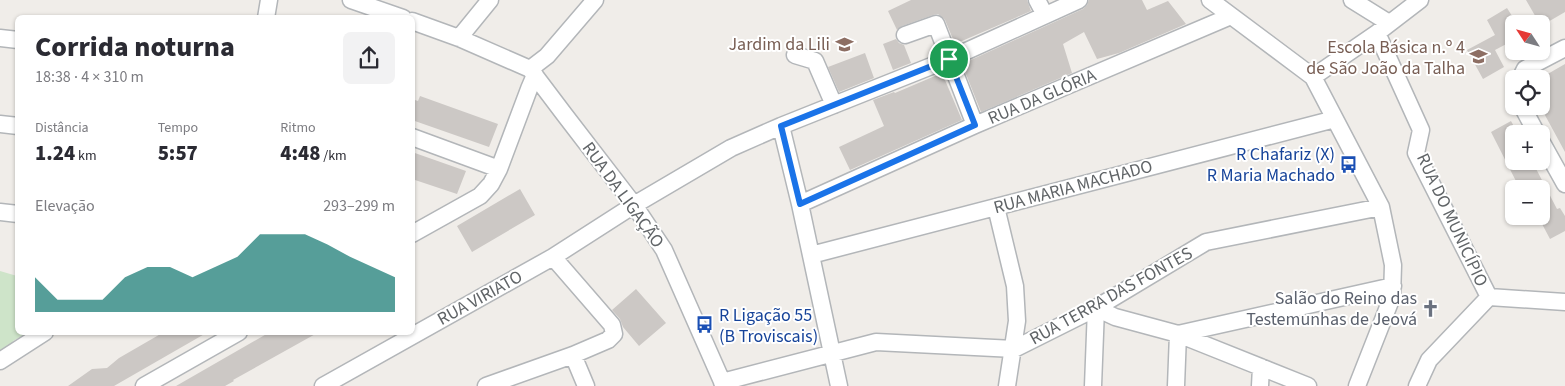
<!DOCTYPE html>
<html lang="pt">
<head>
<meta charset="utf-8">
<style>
	:root { --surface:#fff; --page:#f2f2f3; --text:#2b2b33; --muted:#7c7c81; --accent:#0f766e }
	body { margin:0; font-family:"Source Sans 3",sans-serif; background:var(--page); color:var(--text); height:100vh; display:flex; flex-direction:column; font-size:19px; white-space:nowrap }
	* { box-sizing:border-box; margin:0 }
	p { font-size:16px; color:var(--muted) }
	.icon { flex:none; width:28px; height:28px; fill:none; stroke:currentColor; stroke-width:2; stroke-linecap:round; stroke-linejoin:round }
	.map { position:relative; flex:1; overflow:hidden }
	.panel { position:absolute; left:15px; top:15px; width:400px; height:320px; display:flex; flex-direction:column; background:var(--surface); border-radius:8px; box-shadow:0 1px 4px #0004 }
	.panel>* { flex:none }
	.needle { width:32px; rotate:306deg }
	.controls { position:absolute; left:1505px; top:15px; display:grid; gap:10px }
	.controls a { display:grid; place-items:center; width:45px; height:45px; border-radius:8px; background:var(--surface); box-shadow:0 1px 4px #0004; font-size:25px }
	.pin { position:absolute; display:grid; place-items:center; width:42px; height:42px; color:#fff; margin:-21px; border:2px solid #fff; border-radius:50%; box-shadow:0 1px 5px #0007 }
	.round { display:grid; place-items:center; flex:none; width:52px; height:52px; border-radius:8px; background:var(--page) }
	.overview { display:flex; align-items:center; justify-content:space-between; height:85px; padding:0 20px }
	h1 { font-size:28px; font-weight:800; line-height:38px }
	.stats { display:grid; grid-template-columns:repeat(3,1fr); gap:8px; height:85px; padding:5px 20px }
	.stats div { display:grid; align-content:center }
	.stats b { font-size:21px; font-weight:800 }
	.stats small { font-size:14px; font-weight:400 }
	.stats p { font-size:14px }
	.chart { height:140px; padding:10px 20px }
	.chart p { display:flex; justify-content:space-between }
	.chart svg { width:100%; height:90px; margin-top:5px; fill:var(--accent); opacity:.7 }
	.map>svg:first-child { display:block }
	.green { fill:#cee4c9 }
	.building { fill:#ccc8c5 }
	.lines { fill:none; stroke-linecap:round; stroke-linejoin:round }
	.minor-casing { stroke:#b3b6b9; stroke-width:19 }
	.minor { stroke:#fff; stroke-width:16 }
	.route-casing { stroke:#fff; stroke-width:10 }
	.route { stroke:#1a73e8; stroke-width:6 }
	.labels { text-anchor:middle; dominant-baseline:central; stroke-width:4; stroke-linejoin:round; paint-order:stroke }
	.education-label { font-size:18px; fill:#785e54; stroke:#fff; text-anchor:end }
	.street-label { font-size:18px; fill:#606467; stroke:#fff }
	.transit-label { font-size:18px; fill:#164399; stroke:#fff; text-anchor:end }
	.worship-label { font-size:18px; fill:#5b616d; stroke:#fff; text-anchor:end }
</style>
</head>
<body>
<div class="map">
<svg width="1565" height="386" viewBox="0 0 1565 386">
	<rect width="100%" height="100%" fill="#f0ede9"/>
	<path class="green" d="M 0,271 L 17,276 L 18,332 L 27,333 L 13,341 L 12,347 L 4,351 L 0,351 Z"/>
	<path class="building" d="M 911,0 L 1027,0 L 1031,11 L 955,44 L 945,20 L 938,14 L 933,15 L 902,26 L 897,30 L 888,11 Z
		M 1089,0 L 1142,0 L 1147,10 L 1168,1 L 1186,24 L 1119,53 L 1097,59 L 1084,32 L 1063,44 L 1072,73 L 981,112 L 962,64 L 1083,9 L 1087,5 Z
		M 1526,0 L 1565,0 L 1565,12 L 1541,26 Z
		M 1507,8 L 1514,19 L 1514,40 L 1495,50 L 1504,67 L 1483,79 L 1467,50 L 1495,35 L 1487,20 Z
		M 896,39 L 899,43 L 904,45 L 911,63 L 893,70 L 883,44 Z
		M 865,53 L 874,78 L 839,92 L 828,67 Z
		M 1565,64 L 1565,152 L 1540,106 L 1549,100 L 1541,85 L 1541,79 L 1539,79 Z
		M 942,73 L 962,120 L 850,170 L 839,147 L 884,126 L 873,100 L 894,92 L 895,93 Z
		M 420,96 L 498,124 L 489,147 L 412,120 L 412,99 L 418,101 Z
		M 1511,121 L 1518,134 L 1514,134 L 1514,161 L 1532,161 L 1557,209 L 1560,208 L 1565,216 L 1565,231 L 1550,239 L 1541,222 L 1541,189 L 1520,189 L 1491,132 Z
		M 412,152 L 466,171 L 457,194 L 412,179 Z
		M 520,189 L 535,215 L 472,252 L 457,226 Z
		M 636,289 L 666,323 L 639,346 L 623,327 L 620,319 L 612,310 Z
		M 164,332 L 208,332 L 114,386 L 68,386 L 92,369 L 107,368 L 119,358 Z
		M 270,332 L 319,332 L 233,380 L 234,381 L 225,386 L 176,386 Z"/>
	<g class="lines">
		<defs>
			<path id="minor" d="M 351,0 L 403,18
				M 1037,0 L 1045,15
				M 1210,0 L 1313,77 L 1381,207 L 1393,265 L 1392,297 L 1357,386
				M 1352,0 L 1389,23
				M 266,18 L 269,0
				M 412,21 L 459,38 L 530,69
				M 1377,33 L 1421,130 L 1416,153 L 1489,297
				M 905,35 L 936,24 L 975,125
				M 0,38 L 18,40
				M 459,38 L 490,0
				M 795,55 L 815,61 L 834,105
				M 530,69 L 564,114 L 634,205 L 664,250 L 724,386
				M 530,69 L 547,56 L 595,0
				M 1313,77 L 1377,33 L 1420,0
				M 1520,79 L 1525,69 L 1565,48
				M 1522,106 L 1537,134
				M 0,124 L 18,126
				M 781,126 L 800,204 L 839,386
				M 412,137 L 499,169
				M 1541,141 L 1565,184
				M 800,204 L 975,125 L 1231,16
				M 996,207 L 1015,286 L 1017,321 L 1007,386
				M 0,212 L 18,214
				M 412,234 L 480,196 L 491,184 L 499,169 L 529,89 L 535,75
				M 811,255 L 1335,119
				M 1178,334 L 1393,286
				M 573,355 L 586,386
				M 0,361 L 45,332
				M 722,382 L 876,342 L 1014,349 L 1096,308 L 1206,242 L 1381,207
				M 144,386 L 239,332
				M 323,386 L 553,257 L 634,205 L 731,148 L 781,126 L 949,59 L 1079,0
				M 486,386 L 573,355 L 608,340 L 614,334 L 612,325 L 553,257
				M 1093,386 L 1096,308 L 1115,317 L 1178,334 L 1308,386
				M 1176,386 L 1178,334
				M 1260,386 L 1261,367
				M 1417,386 L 1429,360 L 1489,297 L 1565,302"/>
		</defs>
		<use href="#minor" class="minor-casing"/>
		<use href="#minor" class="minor"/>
	</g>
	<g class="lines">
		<defs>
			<path id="route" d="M 949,59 L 975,125 L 800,204 L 781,126 Z"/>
		</defs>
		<use href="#route" class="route-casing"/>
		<use href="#route" class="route"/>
	</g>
	<defs>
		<symbol id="school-bare" viewBox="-9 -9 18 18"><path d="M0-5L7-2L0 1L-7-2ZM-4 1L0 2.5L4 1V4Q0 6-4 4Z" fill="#8d6e63" stroke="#fff" stroke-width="2.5" paint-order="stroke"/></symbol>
		<symbol id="bus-bare" viewBox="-9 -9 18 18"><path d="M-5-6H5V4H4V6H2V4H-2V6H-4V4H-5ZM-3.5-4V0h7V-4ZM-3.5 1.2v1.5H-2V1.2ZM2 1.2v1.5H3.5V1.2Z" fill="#1a4fb4" stroke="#fff" stroke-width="2.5" paint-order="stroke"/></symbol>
		<symbol id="church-bare" viewBox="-9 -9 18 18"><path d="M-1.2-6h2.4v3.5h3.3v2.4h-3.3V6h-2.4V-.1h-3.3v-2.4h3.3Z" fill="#6b7280" stroke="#fff" stroke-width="2.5" paint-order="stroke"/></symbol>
	</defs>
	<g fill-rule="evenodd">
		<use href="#school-bare" x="832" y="32" width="25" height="25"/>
		<use href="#school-bare" x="1466" y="44" width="25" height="25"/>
		<use href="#bus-bare" x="1336" y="152" width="25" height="25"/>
		<use href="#church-bare" x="1418" y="296" width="25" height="25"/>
		<use href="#bus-bare" x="692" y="312" width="25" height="25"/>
	</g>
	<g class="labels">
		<g class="education-label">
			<text x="830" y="44">Jardim da Lili</text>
			<text x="1465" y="47">Escola Básica n.º 4<tspan x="1465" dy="21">de São João da Talha</tspan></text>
		</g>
		<g class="street-label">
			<text transform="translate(1042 97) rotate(-23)">RUA DA GLÓRIA</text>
			<text transform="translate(1073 187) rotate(-15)">RUA MARIA MACHADO</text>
			<text transform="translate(623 195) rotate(54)">RUA DA LIGAÇÃO</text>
			<text transform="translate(1452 220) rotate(65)">RUA DO MUNICÍPIO</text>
			<text transform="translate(1111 296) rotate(-29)">RUA TERRA DAS FONTES</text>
			<text transform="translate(480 298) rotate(-29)">RUA VIRIATO</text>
		</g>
		<g class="transit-label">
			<text x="1335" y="154">R Chafariz (X)<tspan x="1335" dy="21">R Maria Machado</tspan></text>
			<text x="719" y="315" text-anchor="start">R Ligação 55<tspan x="719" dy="21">(B Troviscais)</tspan></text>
		</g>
		<g class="worship-label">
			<text x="1417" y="298">Salão do Reino das<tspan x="1417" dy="21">Testemunhas de Jeová</tspan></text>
		</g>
	</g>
</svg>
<div class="controls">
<a><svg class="needle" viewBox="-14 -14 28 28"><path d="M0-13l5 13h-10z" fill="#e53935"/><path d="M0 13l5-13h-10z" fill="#7c7c81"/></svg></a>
<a><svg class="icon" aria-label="locate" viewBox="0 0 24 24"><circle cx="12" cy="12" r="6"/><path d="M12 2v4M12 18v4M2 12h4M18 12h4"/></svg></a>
<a>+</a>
<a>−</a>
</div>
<div class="pin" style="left:949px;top:59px;background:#1e9e55"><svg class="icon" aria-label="arrive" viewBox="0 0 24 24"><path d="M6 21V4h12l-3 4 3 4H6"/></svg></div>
<section class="panel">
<div class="overview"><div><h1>Corrida noturna</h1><p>18:38 · 4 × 310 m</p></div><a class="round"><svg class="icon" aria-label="share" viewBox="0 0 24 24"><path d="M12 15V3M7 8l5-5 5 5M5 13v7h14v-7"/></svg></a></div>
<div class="stats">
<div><p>Distância</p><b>1.24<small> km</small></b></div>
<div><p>Tempo</p><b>5:57</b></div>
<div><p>Ritmo</p><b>4:48<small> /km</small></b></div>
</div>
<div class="chart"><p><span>Elevação</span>293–299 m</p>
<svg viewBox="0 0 160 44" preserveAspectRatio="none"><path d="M0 44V27L10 38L20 38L30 38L40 27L50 22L60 22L70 27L80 22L90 17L100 6L110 6L120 6L130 11L140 17L150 22L160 27V44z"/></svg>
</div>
</section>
</div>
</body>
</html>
